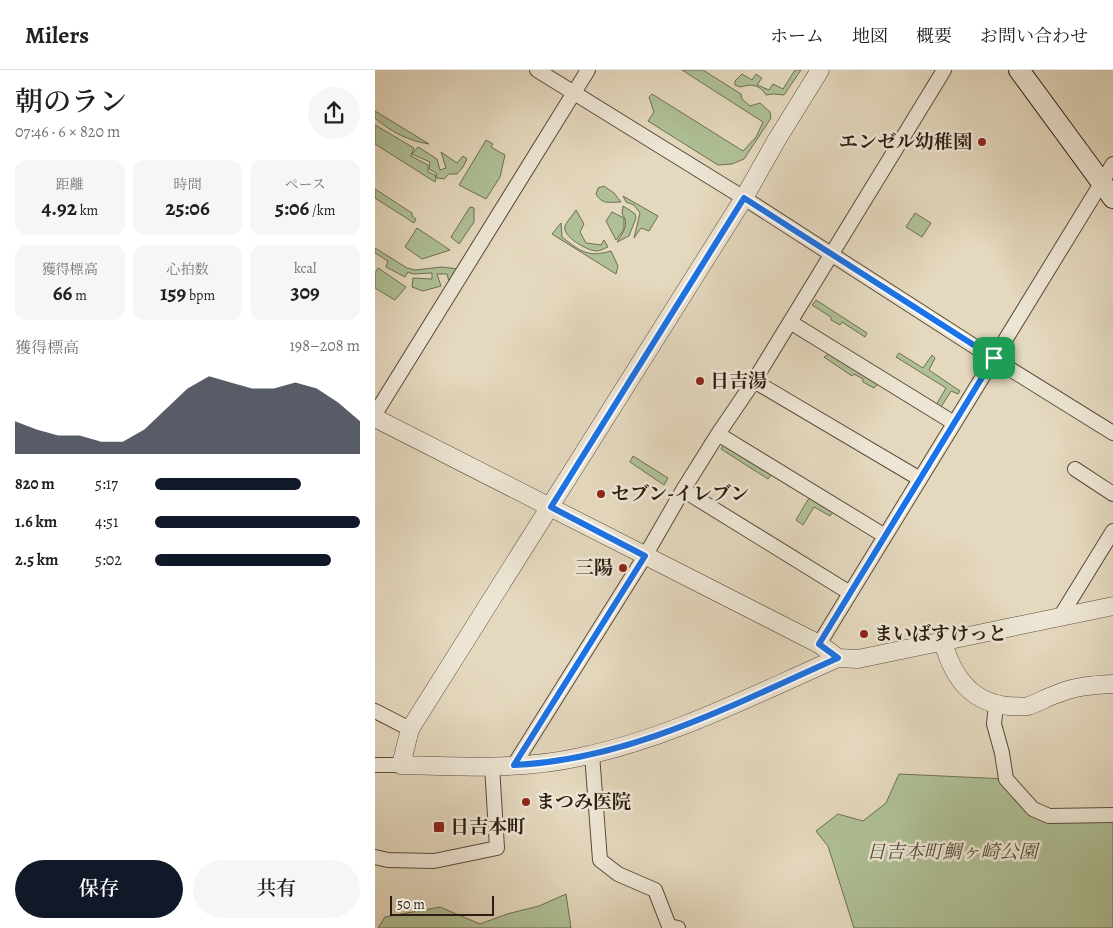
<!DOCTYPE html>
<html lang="ja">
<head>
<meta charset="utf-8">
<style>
	:root { --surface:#fff; --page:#f6f6f6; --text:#202124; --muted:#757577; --line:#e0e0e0; --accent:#111827 }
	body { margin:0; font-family:Alegreya,"Noto Serif JP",serif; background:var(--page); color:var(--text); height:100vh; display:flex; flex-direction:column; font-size:19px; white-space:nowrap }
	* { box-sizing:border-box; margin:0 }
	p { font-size:16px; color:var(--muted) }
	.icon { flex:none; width:28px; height:28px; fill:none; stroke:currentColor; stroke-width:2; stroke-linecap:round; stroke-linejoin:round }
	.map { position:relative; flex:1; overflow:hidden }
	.sheet { display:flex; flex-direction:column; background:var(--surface); width:375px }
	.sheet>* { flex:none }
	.scale { position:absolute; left:15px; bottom:12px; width:104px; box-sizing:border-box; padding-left:5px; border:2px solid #2d1c11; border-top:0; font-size:14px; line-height:18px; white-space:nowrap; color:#2d1c11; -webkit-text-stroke:4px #ede6d5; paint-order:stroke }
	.pin { position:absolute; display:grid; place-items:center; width:42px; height:42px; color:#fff; margin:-21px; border-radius:10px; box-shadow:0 2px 8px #0006 }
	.round { display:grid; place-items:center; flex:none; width:52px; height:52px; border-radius:26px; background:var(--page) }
	.summary { display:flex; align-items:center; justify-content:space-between; height:85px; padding:0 15px }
	h1 { font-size:28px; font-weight:600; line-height:38px }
	.stats { display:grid; grid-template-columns:repeat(3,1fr); gap:8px; height:85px; padding:5px 15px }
	.stats div { display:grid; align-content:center; border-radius:12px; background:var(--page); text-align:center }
	.stats b { font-size:21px; font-weight:600 }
	.stats small { font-size:14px; font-weight:400 }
	.stats p { font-size:14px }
	.chart { height:140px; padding:10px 15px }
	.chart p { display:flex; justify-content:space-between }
	.chart svg { width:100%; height:90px; margin-top:5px; fill:var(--accent); opacity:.7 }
	.primary-button { display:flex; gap:10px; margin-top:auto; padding:10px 15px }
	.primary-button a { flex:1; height:58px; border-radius:30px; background:var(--accent); color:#fff; font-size:20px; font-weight:600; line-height:58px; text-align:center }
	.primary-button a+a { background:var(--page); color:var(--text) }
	ul { padding:0 15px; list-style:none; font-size:16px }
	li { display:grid; grid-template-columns:80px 60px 1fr; align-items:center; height:38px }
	li i { height:12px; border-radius:6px; background:var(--accent) }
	header { display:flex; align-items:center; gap:30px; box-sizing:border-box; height:70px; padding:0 25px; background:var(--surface); border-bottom:1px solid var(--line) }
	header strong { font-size:24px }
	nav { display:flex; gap:28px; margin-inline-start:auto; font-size:18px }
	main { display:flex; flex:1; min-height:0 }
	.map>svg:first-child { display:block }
	.green { fill:#afc096; stroke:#6e6e54 }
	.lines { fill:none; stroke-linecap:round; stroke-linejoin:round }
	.minor-casing { stroke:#5b4b3c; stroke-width:16 }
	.tertiary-casing { stroke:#5b4b3c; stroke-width:19 }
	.secondary-casing { stroke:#2d1c11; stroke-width:22 }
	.minor { stroke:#ede6d5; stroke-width:14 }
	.tertiary { stroke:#ede6d5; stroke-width:18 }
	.secondary { stroke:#ede6d5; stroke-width:20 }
	.route-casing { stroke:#fff; stroke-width:10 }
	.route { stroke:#1a73e8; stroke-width:6 }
	.poi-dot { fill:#8f2418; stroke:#ede6d5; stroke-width:2 }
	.labels { text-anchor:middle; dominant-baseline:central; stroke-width:5; stroke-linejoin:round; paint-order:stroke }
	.poi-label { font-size:19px; font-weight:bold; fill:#2d1c11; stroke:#ede6d5; text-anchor:start }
	.park-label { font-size:19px; font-style:italic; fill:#544d39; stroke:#ede6d5 }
</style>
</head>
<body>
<header>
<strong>Milers</strong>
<nav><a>ホーム</a><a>地図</a><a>概要</a><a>お問い合わせ</a></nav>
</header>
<main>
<section class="sheet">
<div class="summary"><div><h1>朝のラン</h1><p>07:46 · 6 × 820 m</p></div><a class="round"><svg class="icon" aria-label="share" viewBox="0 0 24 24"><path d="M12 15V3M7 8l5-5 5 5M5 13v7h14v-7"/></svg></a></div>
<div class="stats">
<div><p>距離</p><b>4.92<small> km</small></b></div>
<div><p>時間</p><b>25:06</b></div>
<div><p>ペース</p><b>5:06<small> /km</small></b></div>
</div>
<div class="stats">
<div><p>獲得標高</p><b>66<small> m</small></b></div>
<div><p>心拍数</p><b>159<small> bpm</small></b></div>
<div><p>kcal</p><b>309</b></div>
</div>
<div class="chart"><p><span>獲得標高</span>198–208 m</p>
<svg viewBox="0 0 160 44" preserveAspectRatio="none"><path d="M0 44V28L10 32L20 35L30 35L40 38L50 38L60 32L70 22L80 12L90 6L100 9L110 12L120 12L130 9L140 12L150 19L160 28V44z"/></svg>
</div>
<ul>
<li><b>820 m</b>5:17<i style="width:71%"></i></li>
<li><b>1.6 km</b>4:51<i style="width:100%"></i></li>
<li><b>2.5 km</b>5:02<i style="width:86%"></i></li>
</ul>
<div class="primary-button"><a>保存</a><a>共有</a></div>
</section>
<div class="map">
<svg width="738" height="858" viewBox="0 0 738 858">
	<rect width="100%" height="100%" fill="#e4d8be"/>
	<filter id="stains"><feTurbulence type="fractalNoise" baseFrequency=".004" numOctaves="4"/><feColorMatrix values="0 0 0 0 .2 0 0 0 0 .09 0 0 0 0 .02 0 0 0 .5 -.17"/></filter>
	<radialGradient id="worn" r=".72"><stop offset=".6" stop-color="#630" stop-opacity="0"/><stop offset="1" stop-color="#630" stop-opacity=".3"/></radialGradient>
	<path class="green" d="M 307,0 L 328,0 L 366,24 L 367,29 L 375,36 L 385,33 L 395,42 L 396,48 L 369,89 L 357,94 L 343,95 L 273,51 L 279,42 L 274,27 L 277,24 L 368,81 L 381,67 L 388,52 Z
		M 420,0 L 426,0 L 409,25 L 399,24 L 391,25 C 384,14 376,14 365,17 L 360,15 L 360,11 L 367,4 L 377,10 L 381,4 L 387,8 L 382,15 L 394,20 L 398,14 L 408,19 Z
		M 0,41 L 54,74 C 34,71 16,62 0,48 Z
		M 0,55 L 39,78 L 36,86 L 53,95 L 53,102 L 60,105 L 61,110 L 60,112 L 0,74 Z
		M 111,70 L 118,74 L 116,77 L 130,85 L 125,107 L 111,129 L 84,115 Z
		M 43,77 L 62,89 L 65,100 L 71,98 L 66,82 L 82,93 L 88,86 L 92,89 L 88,97 L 82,104 L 74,104 L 69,109 L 62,108 L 61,103 L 54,99 L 55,92 L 37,84 Z
		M 229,116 L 239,123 L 246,132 C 235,132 227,135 221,124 L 223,118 Z
		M 0,119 L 37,143 L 37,146 L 41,149 L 39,153 L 0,128 Z
		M 248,126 L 283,146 L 274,161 L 266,158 L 259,168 L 265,143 L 259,135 L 251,132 Z
		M 248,136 L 256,141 L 260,144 L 261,148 L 254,166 L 242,172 C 248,162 255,154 247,144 Z
		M 95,137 L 99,138 L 99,152 L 84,174 L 76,167 Z
		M 201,140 L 209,154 L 205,162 L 211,173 L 226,175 L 229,170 L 233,177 C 230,178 225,181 222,181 C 213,181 187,167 190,156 C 192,151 198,145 201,140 Z
		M 237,142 L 249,148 L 249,159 L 241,170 L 231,151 Z
		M 540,143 L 556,153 L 547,167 L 531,157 Z
		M 186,153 L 187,167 C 205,181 213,188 236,181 L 243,196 L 241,204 L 177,164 Z
		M 42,158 L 75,180 L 47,189 L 30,177 Z
		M 0,178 L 32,198 L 40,200 L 67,197 L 83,199 L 74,212 L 72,204 L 62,204 L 66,216 L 48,221 L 37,217 L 38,208 L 57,209 L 57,203 L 38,204 L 33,202 L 30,207 L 11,197 L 13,191 L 0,183 Z
		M 3,198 L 31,217 L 20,230 L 0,218 L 0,203 Z
		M 441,230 L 492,263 L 490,267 L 467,252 L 465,255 L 456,250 L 456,247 L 437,235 Z
		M 524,283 L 548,298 L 557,285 L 560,288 L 554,300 L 585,321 L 583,324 L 576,321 L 566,337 L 561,335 L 571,318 L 521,287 Z
		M 454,284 L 503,314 L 499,318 L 488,312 L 488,309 L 479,304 L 477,306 L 449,287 Z
		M 349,374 L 397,404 L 393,409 L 346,379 Z
		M 258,386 L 293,408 L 289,415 L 255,392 Z
		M 434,428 L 458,442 L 455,446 L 439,437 L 428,455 L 421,450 Z
		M 524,704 L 631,709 L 658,739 L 738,745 L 738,858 L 479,858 L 453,776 L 441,761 L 463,744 L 488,751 L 511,733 Z
		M 191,824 L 196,858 L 3,858 L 10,847 L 65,837 L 105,854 L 132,844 L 164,836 Z"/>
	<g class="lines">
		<defs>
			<path id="minor" d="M 162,0 L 369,128 L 619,289 L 738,363
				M 415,252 L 579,353
				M 379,311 L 545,409
				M 0,344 L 213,0
				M 343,364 L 510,466
				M 700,399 L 738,424
				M 308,420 L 475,523
				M 685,547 L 738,461
				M 444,574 L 738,94
				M 621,635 L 619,654 L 627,683 L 631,709 L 658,739 L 674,746 L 738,745
				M 0,641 L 35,659
				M 217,684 L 225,790 L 243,804 L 280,820 L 294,856 L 303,858
				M 0,695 L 26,695
				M 139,695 L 270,486 L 308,420 L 343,364 L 379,311 L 569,0
				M 0,787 L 13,790 L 59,791 L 122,778 L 117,696"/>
			<path id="tertiary" d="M 445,0 L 401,71 L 369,128 L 35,659 L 26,695 C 85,697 147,700 205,687 C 296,668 378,625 463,588
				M 0,348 L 444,574 L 463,588 L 483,589 L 738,536
				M 568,571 C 577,606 596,633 634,636 C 640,636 648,637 653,636 C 663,633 672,627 682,624 C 700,616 719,615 738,614"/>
			<path id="secondary" d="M 644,0 L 738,128"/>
		</defs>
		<use href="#minor" class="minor-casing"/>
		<use href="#tertiary" class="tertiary-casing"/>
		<use href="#secondary" class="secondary-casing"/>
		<use href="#minor" class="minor"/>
		<use href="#tertiary" class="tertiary"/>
		<use href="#secondary" class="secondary"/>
	</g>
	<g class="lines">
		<defs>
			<path id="route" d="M 369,128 L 619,288 L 444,574 L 463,588 C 359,634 255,690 139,695 L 270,486 L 176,437 Z"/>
		</defs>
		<use href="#route" class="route-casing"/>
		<use href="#route" class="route"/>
	</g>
	<g class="poi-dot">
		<circle cx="607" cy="72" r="5"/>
		<circle cx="325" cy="311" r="5"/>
		<circle cx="226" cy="424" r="5"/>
		<circle cx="248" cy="498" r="5"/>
		<circle cx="489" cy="564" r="5"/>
		<circle cx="151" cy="732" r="5"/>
		<rect x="58" y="751" width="12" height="12" rx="2.5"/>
	</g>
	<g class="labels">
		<g class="poi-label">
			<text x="597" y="72" text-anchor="end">エンゼル幼稚園</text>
			<text x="335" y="311">日吉湯</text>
			<text x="236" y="424">セブン-イレブン</text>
			<text x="238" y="498" text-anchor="end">三陽</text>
			<text x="499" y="564">まいばすけっと</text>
			<text x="161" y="732">まつみ医院</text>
			<text x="75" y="757">日吉本町</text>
		</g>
		<g class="park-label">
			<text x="577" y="782">日吉本町鯛ヶ崎公園</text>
		</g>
	</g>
	<rect width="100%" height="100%" filter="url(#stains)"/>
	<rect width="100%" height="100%" fill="url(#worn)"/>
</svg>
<div class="scale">50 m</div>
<div class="pin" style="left:619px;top:288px;background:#1e9e55"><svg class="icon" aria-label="arrive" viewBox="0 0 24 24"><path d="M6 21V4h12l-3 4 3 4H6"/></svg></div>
</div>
</main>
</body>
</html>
